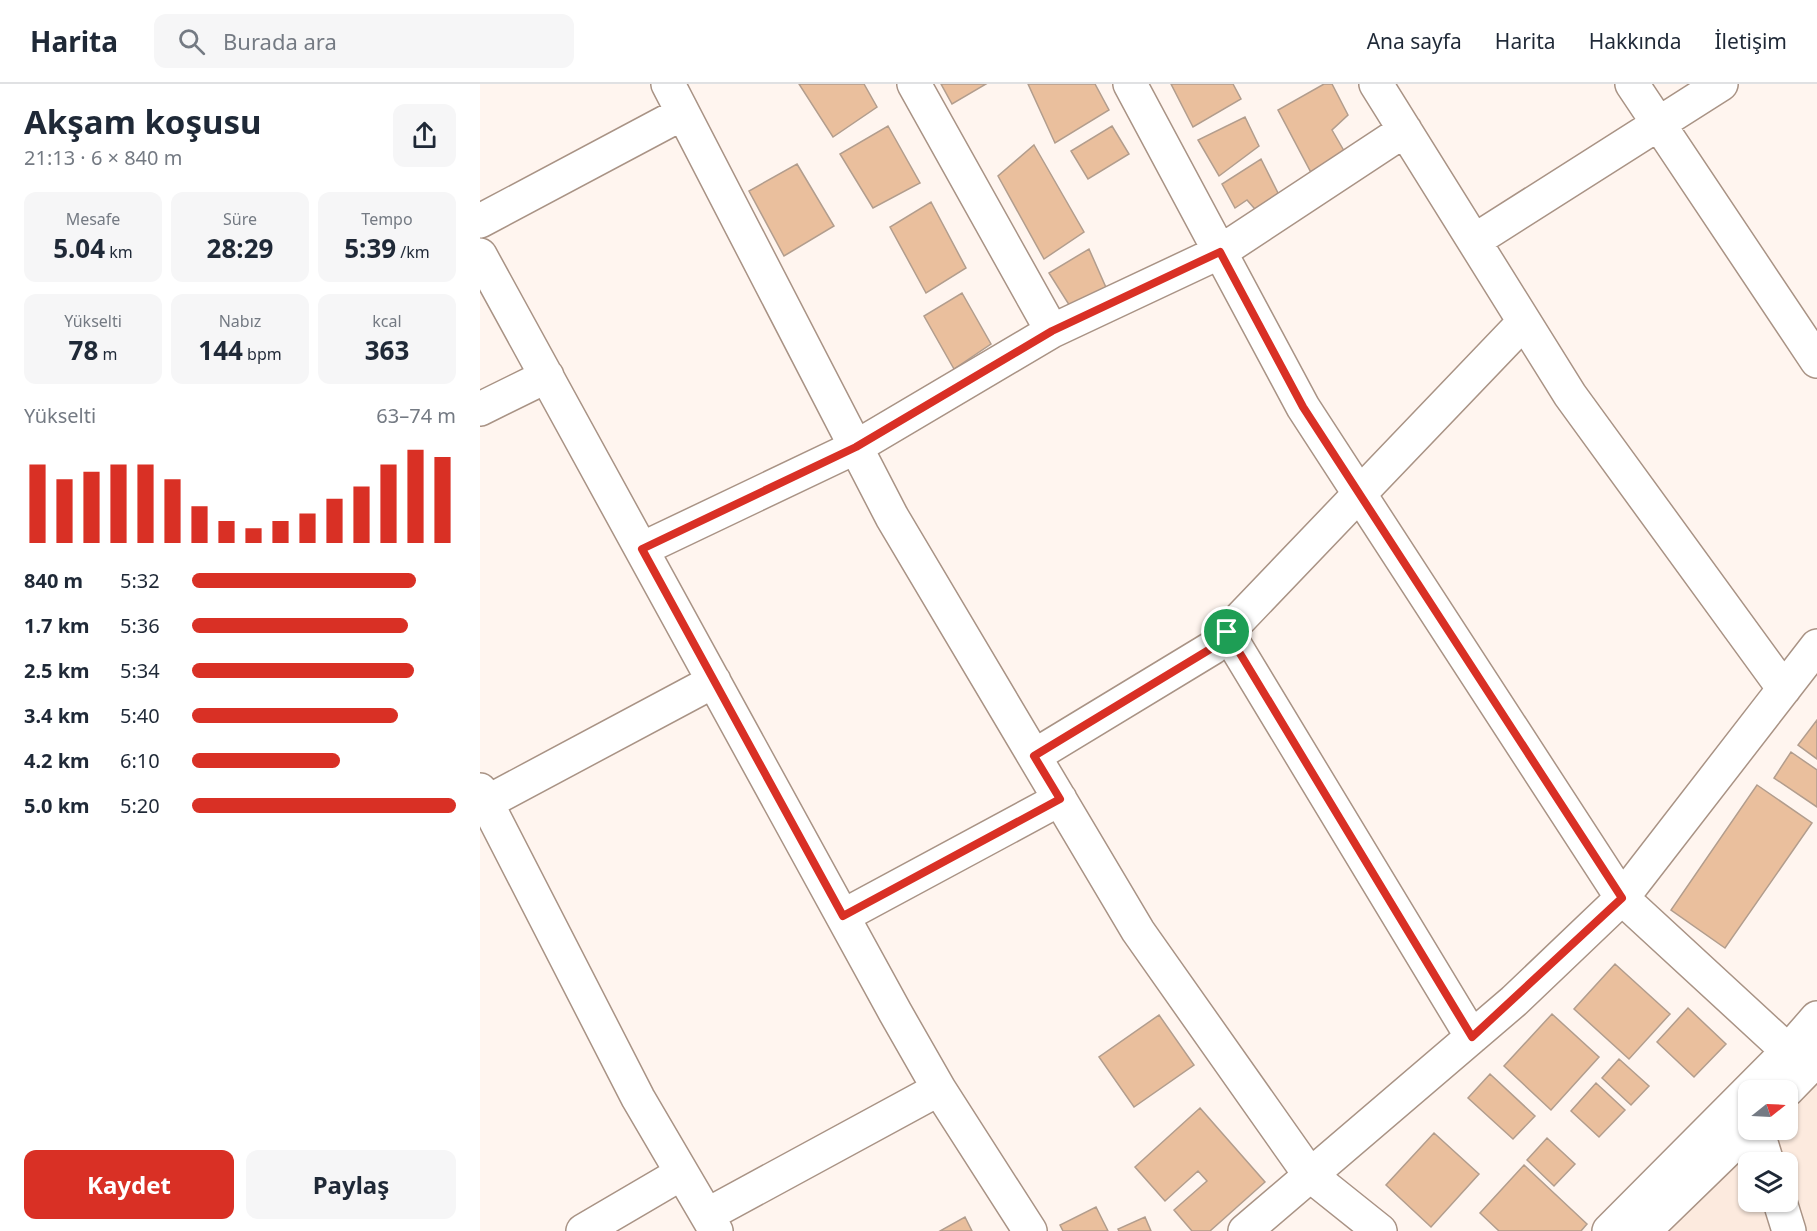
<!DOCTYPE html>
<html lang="tr">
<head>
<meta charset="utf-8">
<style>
	:root { --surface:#fff; --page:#f6f6f7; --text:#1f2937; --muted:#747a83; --line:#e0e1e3; --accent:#d93025 }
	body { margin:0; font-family:"Noto Sans",sans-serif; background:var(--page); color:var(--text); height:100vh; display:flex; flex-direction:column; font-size:22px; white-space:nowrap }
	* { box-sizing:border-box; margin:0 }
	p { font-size:20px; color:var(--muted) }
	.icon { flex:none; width:33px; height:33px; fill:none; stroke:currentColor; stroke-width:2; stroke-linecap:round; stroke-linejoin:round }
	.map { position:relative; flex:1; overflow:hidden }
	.side { display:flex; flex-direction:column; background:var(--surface); width:480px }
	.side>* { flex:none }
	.needle { width:39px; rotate:72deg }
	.tools { position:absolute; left:1258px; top:996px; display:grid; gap:12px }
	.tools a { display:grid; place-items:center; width:60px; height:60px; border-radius:12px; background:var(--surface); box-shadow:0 2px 4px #0004; font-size:30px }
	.pin { position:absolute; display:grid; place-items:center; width:51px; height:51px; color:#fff; margin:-26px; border:3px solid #fff; border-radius:50%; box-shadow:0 2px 6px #0007 }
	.round { display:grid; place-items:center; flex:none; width:63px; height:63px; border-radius:12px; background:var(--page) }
	.head { display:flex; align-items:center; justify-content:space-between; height:102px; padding:0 24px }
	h1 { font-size:33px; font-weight:700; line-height:45px }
	.figures { display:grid; grid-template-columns:repeat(3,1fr); gap:9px; height:102px; padding:6px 24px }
	.figures div { display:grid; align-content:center; border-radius:12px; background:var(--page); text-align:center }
	.figures b { font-size:26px; font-weight:700 }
	.figures small { font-size:16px; font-weight:400 }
	.figures p { font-size:16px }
	.chart { height:168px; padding:12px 24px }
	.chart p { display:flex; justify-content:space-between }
	.chart svg { width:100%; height:108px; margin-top:6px; stroke:var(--accent); stroke-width:6 }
	.primary-button { display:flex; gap:12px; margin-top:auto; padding:12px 24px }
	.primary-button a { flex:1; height:69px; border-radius:12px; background:var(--accent); color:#fff; font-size:24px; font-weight:700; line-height:69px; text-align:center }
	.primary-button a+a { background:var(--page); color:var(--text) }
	ul { padding:0 24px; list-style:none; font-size:20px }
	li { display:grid; grid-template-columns:96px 72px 1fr; align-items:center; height:45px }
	li i { height:15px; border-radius:8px; background:var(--accent) }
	header { display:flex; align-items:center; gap:36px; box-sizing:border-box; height:84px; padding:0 30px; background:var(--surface); border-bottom:2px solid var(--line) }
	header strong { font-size:28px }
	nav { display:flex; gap:33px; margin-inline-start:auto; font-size:21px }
	.search { width:420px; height:54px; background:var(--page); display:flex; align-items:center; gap:15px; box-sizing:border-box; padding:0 21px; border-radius:12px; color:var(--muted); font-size:22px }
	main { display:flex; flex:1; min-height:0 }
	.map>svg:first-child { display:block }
	.built { fill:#fceade; fill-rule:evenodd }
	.building { fill:#eabf9d; stroke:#b29d8d; stroke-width:1.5 }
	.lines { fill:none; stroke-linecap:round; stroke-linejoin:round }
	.minor-casing { stroke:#a99385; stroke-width:36 }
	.minor { stroke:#fff; stroke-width:33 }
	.route-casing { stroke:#fff; stroke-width:12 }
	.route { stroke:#d93025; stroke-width:8 }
</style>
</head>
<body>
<header>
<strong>Harita</strong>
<div class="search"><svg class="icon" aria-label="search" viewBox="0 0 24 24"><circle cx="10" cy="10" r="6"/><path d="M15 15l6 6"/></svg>Burada ara</div>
<nav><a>Ana sayfa</a><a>Harita</a><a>Hakkında</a><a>İletişim</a></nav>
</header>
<main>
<section class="side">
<div class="head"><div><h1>Akşam koşusu</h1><p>21:13 · 6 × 840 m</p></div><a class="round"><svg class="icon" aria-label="share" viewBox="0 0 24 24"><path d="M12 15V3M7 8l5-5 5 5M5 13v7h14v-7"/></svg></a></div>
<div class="figures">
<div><p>Mesafe</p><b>5.04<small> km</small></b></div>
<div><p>Süre</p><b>28:29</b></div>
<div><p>Tempo</p><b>5:39<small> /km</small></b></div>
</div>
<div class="figures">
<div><p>Yükselti</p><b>78<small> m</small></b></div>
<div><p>Nabız</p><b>144<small> bpm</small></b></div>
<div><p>kcal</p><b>363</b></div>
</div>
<div class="chart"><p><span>Yükselti</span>63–74 m</p>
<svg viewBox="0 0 160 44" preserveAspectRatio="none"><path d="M5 44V12M15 44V18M25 44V15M35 44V12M45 44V12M55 44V18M65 44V29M75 44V35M85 44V38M95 44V35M105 44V32M115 44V26M125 44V21M135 44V12M145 44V6M155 44V9"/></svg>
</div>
<ul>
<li><b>840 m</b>5:32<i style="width:85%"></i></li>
<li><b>1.7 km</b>5:36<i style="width:82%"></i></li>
<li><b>2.5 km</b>5:34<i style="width:84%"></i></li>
<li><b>3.4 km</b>5:40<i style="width:78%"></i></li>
<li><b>4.2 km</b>6:10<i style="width:56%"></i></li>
<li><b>5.0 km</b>5:20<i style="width:100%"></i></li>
</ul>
<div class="primary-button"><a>Kaydet</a><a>Paylaş</a></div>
</section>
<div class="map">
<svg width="1337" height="1147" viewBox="0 0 1337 1147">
	<rect width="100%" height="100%" fill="#fff5ef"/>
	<path class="built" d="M 1337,959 L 1337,1147 L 1145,1147 L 1269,1046 L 1308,1046 L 1308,1006 ZM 1269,1078 L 1308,1078 L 1308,1118 L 1269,1118 Z"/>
	<path class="building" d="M 319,0 L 384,0 L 397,23 L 353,53 Z
		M 461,0 L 506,0 L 472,20 Z
		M 548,0 L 615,0 L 629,26 L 575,59 Z
		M 691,0 L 753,0 L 761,15 L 713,43 Z
		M 844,0 L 852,0 L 868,31 L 852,46 L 867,72 L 835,96 L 798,26 Z
		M 765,33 L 779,62 L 739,92 L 718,56 Z
		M 408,42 L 440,99 L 393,124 L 360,70 Z
		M 632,42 L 649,70 L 608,95 L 591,67 Z
		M 554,61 L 604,148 L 564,175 L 518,92 Z
		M 781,75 L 802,117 L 781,132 L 767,116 L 755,124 L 742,100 Z
		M 317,80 L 354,142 L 304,172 L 269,107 Z
		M 451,118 L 486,184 L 446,209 L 410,143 Z
		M 609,165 L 628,208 L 593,227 L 569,189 Z
		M 482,209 L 511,260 L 474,285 L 444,232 Z
		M 1337,636 L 1337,675 L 1318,661 Z
		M 1311,668 L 1337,686 L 1337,723 L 1294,694 Z
		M 1277,701 L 1332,739 L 1245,864 L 1191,826 Z
		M 1135,880 L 1190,930 L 1149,975 L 1094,925 Z
		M 1208,924 L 1246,960 L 1214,993 L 1177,958 Z
		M 1072,930 L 1119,973 L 1071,1026 L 1024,982 Z
		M 679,931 L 714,981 L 654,1023 L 619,973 Z
		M 1139,975 L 1169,1002 L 1151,1021 L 1122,994 Z
		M 1010,990 L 1055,1032 L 1033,1055 L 988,1014 Z
		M 1116,999 L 1145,1026 L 1119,1053 L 1091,1027 Z
		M 720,1024 L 785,1098 L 730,1147 L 712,1147 L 694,1126 L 727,1097 L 718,1087 L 685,1117 L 655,1083 Z
		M 954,1049 L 999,1090 L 951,1143 L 906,1101 Z
		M 1067,1054 L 1095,1080 L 1074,1102 L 1047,1076 Z
		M 1044,1081 L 1107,1140 L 1101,1147 L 1019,1147 L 1000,1129 Z
		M 616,1123 L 628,1147 L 583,1147 L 580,1141 Z
		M 485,1133 L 492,1147 L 460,1147 Z
		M 665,1133 L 671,1147 L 639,1147 L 638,1145 Z"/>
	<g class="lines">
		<defs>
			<path id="minor" d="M 188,0 L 412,433 L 658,847 L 830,1091 L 900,1147
				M 434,0 L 572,247
				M 650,0 L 823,323 L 1142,814 L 1308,967
				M 896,0 L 1090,311 L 1304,605
				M 1152,0 L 1337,277
				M 0,137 L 203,29
				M 994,157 L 1241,0
				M 0,171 L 415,928 L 459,1005 L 550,1147
				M 0,325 L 67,292
				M 162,465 L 376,363 L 572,247 L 740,168 L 925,46
				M 747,548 L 992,953
				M 554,672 L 732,564 L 1044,238
				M 0,706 L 158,1014 L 236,1147
				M 0,722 L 234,597
				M 363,832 L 580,715
				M 1307,1006 L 1337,975
				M 1277,1046 L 1287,1078
				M 1300,1118 L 1309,1147
				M 227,1131 L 459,1005
				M 103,1147 L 202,1089
				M 765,1147 L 1034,917 L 1142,814 L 1337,562
				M 1129,1147 L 1308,967 L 1337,934
				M 1164,1147 L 1269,1045"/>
		</defs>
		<use href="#minor" class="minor-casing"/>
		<use href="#minor" class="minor"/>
	</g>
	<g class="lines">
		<defs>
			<path id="route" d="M 740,168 L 823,323 L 1142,814 L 992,953 L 747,548 L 732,564 L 554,672 L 580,715 L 363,832 L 162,465 L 376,363 L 572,247 Z"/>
		</defs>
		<use href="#route" class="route-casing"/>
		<use href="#route" class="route"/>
	</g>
</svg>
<div class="tools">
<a><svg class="needle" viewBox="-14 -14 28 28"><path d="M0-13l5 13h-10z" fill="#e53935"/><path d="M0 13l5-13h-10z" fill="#747a83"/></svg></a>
<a><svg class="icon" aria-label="layers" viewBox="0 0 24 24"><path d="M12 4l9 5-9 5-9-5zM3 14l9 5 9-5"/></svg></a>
</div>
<div class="pin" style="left:747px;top:548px;background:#1e9e55"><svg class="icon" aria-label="arrive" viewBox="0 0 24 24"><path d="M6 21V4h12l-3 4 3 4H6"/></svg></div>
</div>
</main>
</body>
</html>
